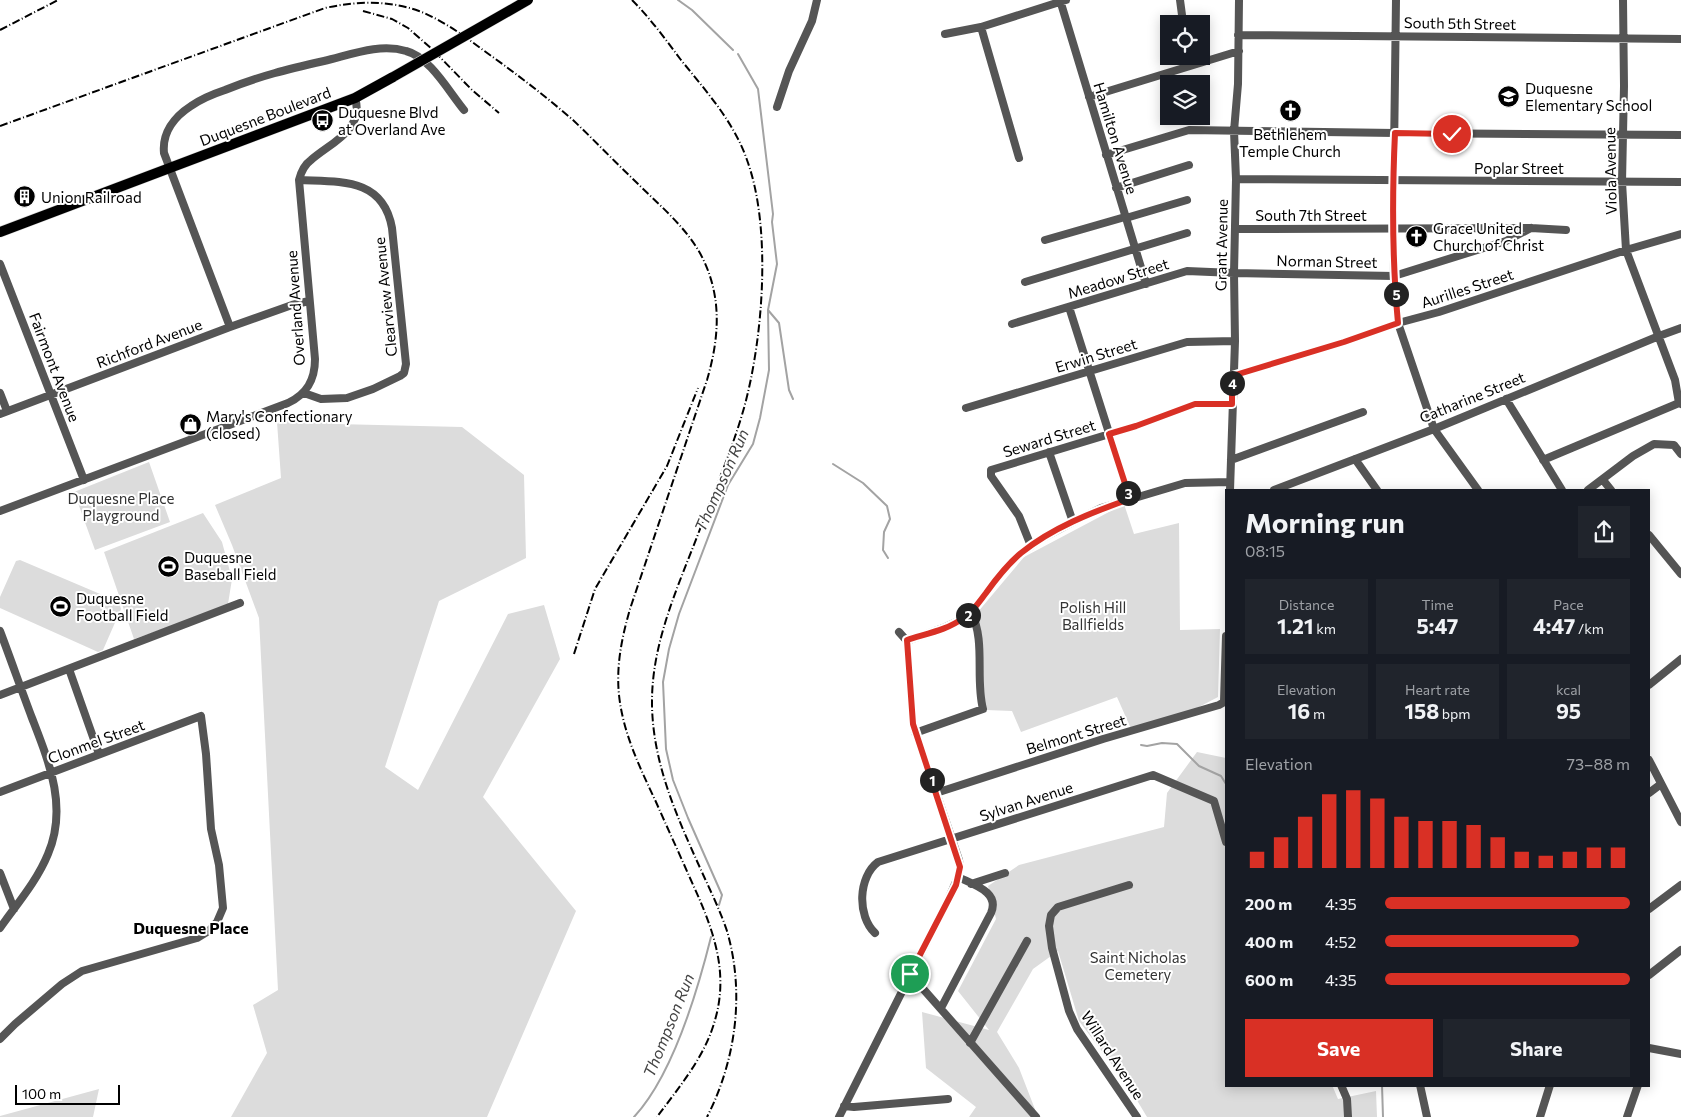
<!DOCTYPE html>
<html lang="en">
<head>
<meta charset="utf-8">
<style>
	:root { --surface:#171b24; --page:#20242c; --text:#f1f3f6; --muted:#9ea1a6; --accent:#d93025 }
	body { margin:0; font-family:Commissioner,sans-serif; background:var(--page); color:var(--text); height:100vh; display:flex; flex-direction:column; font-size:19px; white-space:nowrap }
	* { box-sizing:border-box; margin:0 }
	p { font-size:16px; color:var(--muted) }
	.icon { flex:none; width:28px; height:28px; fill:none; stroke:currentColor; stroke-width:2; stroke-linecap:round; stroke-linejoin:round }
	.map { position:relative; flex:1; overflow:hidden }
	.side { position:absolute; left:1225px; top:489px; width:425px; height:598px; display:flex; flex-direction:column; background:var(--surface); border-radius:0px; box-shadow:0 2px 12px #0003 }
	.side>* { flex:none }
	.controls { position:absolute; left:1160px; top:15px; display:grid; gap:10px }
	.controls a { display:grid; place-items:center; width:50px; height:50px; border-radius:0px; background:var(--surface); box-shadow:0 2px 12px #0003; font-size:25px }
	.scale { position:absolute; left:15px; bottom:12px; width:105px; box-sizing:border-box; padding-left:5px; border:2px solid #000; border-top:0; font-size:14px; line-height:18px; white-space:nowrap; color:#000; -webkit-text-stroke:4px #fff; paint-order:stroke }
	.pin { position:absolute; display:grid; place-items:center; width:42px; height:42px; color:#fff; margin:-21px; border:2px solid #fff; border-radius:50%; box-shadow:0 1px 5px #0007 }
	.km { position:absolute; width:25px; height:25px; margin:-12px; border-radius:50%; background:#222; color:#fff; font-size:14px; line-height:25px; text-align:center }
	.round { display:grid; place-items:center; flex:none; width:52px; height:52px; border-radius:0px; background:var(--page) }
	.head { display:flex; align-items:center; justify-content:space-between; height:85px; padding:0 20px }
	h1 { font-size:28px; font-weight:700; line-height:38px }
	.metrics { display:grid; grid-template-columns:repeat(3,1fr); gap:8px; height:85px; padding:5px 20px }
	.metrics div { display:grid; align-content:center; border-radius:0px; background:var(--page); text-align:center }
	.metrics b { font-size:21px; font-weight:700 }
	.metrics small { font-size:14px; font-weight:400 }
	.metrics p { font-size:14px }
	.chart { height:140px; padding:10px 20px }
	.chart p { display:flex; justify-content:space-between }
	.chart svg { width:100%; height:90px; margin-top:5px; stroke:var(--accent); stroke-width:6 }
	.action { display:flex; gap:10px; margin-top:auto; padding:10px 20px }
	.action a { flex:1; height:58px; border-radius:0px; background:var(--accent); color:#fff; font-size:20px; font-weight:700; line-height:58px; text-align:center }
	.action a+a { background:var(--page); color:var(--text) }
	ul { padding:0 20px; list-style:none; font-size:16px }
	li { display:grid; grid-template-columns:80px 60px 1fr; align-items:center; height:38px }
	li i { height:12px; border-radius:6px; background:var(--accent) }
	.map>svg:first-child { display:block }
	.green { fill:#dcdcdc }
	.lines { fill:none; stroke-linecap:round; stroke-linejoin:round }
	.stream { stroke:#a3a3a3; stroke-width:2 }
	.major-casing { stroke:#dbdbdb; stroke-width:11 }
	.minor { stroke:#555; stroke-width:8 }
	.major { stroke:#000; stroke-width:10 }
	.rail { stroke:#000; stroke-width:2; stroke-dasharray:8 2.5 1 2.5; stroke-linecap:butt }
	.major-bridge-casing { stroke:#dbdbdb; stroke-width:11; stroke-linecap:butt }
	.major-bridge { stroke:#000; stroke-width:10 }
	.route-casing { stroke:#fff; stroke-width:10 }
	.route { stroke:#d93025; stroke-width:6 }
	.labels { text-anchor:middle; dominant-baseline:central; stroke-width:4; stroke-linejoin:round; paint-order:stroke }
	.street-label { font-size:15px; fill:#000; stroke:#fff }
	.poi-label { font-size:15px; fill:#000; stroke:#fff; text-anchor:start }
	.park-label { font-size:15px; fill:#333; stroke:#fff }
	.water-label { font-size:16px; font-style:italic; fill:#444; stroke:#fff }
	.neighbourhood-label { font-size:16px; font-weight:bold; fill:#000; stroke:#fff }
</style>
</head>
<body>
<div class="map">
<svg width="1681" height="1117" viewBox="0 0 1681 1117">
	<rect width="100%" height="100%" fill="#fff"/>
	<path class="green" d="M 308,410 L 336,424 L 462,427 L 524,475 L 526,558 L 439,601 L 385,767 L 418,790 L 508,614 L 544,605 L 560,659 L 483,797 L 576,911 L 487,1117 L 231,1117 L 267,1053 L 253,1005 L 278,990 L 259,618 L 232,545 L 215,505 L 281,478 L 277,422 Z
		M 149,462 L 170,522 L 95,550 L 74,492 Z
		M 1124,504 L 1134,534 L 1179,523 L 1180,630 L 1220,629 L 1218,697 L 1197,708 L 1132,731 L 1117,697 L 1021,732 L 1012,711 L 986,710 L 977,613 L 1024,557 Z
		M 203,513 L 222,542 L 232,579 L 228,604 L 174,625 L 134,639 L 104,552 Z
		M 20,560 L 119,602 L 121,609 L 103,650 L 98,652 L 0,608 L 0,597 L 16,561 Z
		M 1197,752 L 1226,758 L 1226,1085 L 1332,1085 L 1338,1099 L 1376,1091 L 1377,1117 L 1147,1117 L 1129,1087 L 1079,1021 L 1058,951 L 1033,969 L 997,1032 L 1019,1068 L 1038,1117 L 969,1117 L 976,1107 L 926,1068 L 922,1012 L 989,1030 L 958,991 L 996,919 L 988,886 L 1019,865 L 1164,827 L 1167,793 Z
		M 99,1089 L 93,1117 L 0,1117 L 0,1116 Z"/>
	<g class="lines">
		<path class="stream" d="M 678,0 L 692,10 L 733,50
			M 768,310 L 779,323 L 789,390 L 793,399
			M 833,464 L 863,483 L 887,506 L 890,519 L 884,532 L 883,550 L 888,558
			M 1141,745 L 1147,746 L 1162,743 L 1177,744 L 1199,766 L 1221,776 L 1226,784
			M 719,905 L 722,895 L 688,818 L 673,780 L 666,749 L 663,682 L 669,649 L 679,614 L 728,485 L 753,444 L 760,418 L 769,370 L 768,310 L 777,264 L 772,222 L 773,214 L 758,89 L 738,54
			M 1382,1085 L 1383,1117
			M 634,1117 C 673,1075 697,993 711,937"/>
		<defs>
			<path id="major" d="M 0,232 L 355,98 L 393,77"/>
		</defs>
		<use href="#major" class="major-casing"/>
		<path class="minor" d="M 1060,0 L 1146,284
			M 1180,0 L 1182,15
			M 1396,0 L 1393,229 L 1394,276 L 1398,323 L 1434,429 L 1478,490
			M 1623,0 L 1624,86 L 1622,182 L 1626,250 L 1675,380 L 1679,403 L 1681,404
			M 981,27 L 1019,158
			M 945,34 L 981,27 L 1066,0
			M 1238,35 L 1681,39
			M 1089,97 L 1239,51
			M 777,107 L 789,71 L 812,21 L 817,0
			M 1106,155 L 1189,130 L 1395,133 L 1681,135
			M 1236,179 L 1681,182
			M 299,180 C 339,182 383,177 392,228 L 406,364 L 404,373 L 400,376 L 373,389 L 347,398 L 321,399 L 304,393
			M 1116,188 L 1189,165
			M 1126,218 L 1187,200
			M 1236,229 L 1531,228 L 1566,230
			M 1045,240 L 1125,217
			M 0,264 L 84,480
			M 1025,282 L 1187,233
			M 1069,307 L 1130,499
			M 1012,324 L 1187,271 L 1234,273 L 1394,276 L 1506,241 L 1531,228
			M 230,327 L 164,153 C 162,133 174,117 191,106 C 201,99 213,94 225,90 C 259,76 289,69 324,61 C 350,55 379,43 406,51 C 430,57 449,92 464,110
			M 1232,376 L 1344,342 L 1398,323 L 1439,312 L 1626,250 L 1681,234
			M 0,393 L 7,411
			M 1506,399 L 1562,490
			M 966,408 L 1187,342 L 1235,341
			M 0,414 L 230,327 L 292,305 L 309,301
			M 1049,452 L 1073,522
			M 1355,459 L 1377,490
			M 1231,460 L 1363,412
			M 1543,460 L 1679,403
			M 1603,480 L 1611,490
			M 1230,490 L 1235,341 L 1234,273 L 1236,179 L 1234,131 L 1238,84 L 1239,0
			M 1274,490 L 1434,429 L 1659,336 L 1681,328
			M 1588,490 L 1633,456 L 1654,444 L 1674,445 L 1681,454
			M 0,511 L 288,403 C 307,394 315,380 315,359 L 299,180 C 301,172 304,165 311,160 C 330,143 365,130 355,98
			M 1649,535 L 1681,574
			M 1031,546 L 1019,516 L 991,476 L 991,470 L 1136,426 L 1195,404 L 1232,404
			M 0,631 C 11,660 21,689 32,718 C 49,762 68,807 48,854 C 37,881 17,904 0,928
			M 907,641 L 943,628 L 964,618 L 971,612 L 1002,572 L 1020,554 L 1041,539 L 1073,522 L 1101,508 L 1185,483 L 1230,482
			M 69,669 L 99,754
			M 1649,685 L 1681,659
			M 0,695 L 240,603
			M 1224,701 L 1226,636
			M 915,733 L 983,709 C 975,678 986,641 971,612
			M 1649,760 L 1681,822
			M 0,792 L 201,716 L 206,754 L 211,829 L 219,865 L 223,908 L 217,922 L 210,930 L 197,938 L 82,971 L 62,984 L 15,1024 L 0,1039
			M 936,793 L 1103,739 L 1219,705 L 1226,701
			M 1649,793 L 1661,784
			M 0,873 L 14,909
			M 971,884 L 1005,873
			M 1129,885 L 1058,907 L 1051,915 L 1049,926 L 1052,948 L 1069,1011 L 1077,1029 L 1137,1117
			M 1649,909 L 1681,885
			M 875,933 C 857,916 858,877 878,862 L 1153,775 L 1214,801 L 1226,842
			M 910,974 L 1036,1117
			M 1649,975 L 1681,950
			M 941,1008 L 991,913 C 1000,892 974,885 958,877
			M 970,1043 L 1027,941
			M 1649,1048 L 1681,1054
			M 1341,1085 L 1347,1099 L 1348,1117
			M 1420,1085 L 1427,1117
			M 844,1106 L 854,1107 L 948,1099
			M 839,1117 L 947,902 L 958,877 L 960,867 L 959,860 L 913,724 L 907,641 L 899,632
			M 1540,1117 L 1550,1085
			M 1627,1117 L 1638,1085"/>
		<use href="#major" class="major"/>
		<path class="rail" d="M 632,0 C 650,18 666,40 681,60 C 706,91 734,122 747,160 C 772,228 763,339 744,408 C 733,447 717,484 703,521 C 681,581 651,640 652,705 C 653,764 677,817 701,870 C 710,890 720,910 727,931 C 745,993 736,1060 707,1117
			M 363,11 L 392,19 L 408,28 L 432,49 L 472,90 L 499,113
			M 0,30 L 58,0
			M 0,126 L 325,8 C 357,1 388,0 419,11 C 442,20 463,35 483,50 C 514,72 544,95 573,120 C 594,140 614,161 635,181 C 660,206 689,229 704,261 C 722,300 719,339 707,380 L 630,609 C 622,637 616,665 619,695 C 623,733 640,768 656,802 C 667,827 679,853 690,878 C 711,924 730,969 715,1020 C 705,1057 679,1087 657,1117
			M 574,654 L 595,589 L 667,466 L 698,388"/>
		<defs>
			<path id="major-bridge" d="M 393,77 L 528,0"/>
		</defs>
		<use href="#major-bridge" class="major-bridge-casing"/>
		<use href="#major-bridge" class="major-bridge"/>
	</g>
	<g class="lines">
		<defs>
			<path id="route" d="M 910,974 L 956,885 L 960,867 L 913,724 L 907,640 C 925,634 948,630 963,618 C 973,612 979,602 986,593 C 996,579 1008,564 1021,553 C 1052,528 1092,512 1130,499 L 1109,434 L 1136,426 L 1195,404 L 1232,404 L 1232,376 L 1344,342 L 1398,323 C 1392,259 1392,197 1395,133 L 1452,134"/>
		</defs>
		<use href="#route" class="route-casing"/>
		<use href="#route" class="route"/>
	</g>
	<defs>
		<symbol id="school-disc" viewBox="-11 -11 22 22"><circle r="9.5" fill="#000" stroke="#fff"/><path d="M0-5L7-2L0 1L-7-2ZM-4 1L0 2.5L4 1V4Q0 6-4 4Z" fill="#fff"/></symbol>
		<symbol id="church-disc" viewBox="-11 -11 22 22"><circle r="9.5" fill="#000" stroke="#fff"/><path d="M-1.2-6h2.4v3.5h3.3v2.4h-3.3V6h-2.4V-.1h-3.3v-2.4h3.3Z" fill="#fff"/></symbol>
		<symbol id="bus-disc" viewBox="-11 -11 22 22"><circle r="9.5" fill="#000" stroke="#fff"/><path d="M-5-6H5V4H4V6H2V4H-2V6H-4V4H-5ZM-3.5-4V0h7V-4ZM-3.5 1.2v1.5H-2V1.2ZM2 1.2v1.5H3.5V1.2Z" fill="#fff"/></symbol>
		<symbol id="building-disc" viewBox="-11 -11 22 22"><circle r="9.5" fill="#000" stroke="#fff"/><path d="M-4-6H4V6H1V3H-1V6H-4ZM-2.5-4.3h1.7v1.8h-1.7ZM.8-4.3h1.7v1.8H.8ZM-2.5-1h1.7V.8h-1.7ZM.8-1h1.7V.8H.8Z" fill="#fff"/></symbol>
		<symbol id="shop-disc" viewBox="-11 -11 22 22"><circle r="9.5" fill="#000" stroke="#fff"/><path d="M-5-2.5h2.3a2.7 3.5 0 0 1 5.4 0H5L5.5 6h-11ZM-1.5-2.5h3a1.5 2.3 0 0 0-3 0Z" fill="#fff"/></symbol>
		<symbol id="stadium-disc" viewBox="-11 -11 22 22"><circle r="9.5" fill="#000" stroke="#fff"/><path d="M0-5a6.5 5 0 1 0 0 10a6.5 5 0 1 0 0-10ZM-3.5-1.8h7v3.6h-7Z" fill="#fff"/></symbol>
	</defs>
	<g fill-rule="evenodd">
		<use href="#school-disc" x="1496" y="84" width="25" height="25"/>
		<use href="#church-disc" x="1278" y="98" width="25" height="25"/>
		<use href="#bus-disc" x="310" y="108" width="25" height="25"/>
		<use href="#building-disc" x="12" y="184" width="25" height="25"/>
		<use href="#church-disc" x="1404" y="224" width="25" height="25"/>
		<use href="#shop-disc" x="178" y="412" width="25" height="25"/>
		<use href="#stadium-disc" x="156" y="554" width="25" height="25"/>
		<use href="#stadium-disc" x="48" y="594" width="25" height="25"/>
	</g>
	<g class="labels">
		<g class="street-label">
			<text transform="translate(1460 23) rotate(1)">South 5th Street</text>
			<text transform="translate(265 116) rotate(-21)">Duquesne Boulevard</text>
			<text transform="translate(1116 138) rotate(73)">Hamilton Avenue</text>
			<text x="1519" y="168">Poplar Street</text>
			<text transform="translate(1610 171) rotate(-91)">Viola Avenue</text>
			<text x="1311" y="215">South 7th Street</text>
			<text transform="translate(1221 245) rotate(-89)">Grant Avenue</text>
			<text transform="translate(1327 261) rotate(1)">Norman Street</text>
			<text transform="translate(1118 278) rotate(-17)">Meadow Street</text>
			<text transform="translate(1467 288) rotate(-18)">Aurilles Street</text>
			<text transform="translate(385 297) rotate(-96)">Clearview Avenue</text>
			<text transform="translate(295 308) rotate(-94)">Overland Avenue</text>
			<text transform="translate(149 343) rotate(-21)">Richford Avenue</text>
			<text transform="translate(1096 355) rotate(-17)">Erwin Street</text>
			<text transform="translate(55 367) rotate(69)">Fairmont Avenue</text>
			<text transform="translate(1472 397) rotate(-22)">Catharine Street</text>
			<text transform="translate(1049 438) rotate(-17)">Seward Street</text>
			<text transform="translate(1076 734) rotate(-17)">Belmont Street</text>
			<text transform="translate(96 741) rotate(-20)">Clonmel Street</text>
			<text transform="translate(1026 801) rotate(-18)">Sylvan Avenue</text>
			<text transform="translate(1113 1055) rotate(57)">Willard Avenue</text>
		</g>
		<g class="poi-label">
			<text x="1525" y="88">Duquesne<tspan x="1525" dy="17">Elementary School</tspan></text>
			<text x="338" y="112">Duquesne Blvd<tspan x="338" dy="17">at Overland Ave</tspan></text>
			<text x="1290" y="134" text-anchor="middle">Bethlehem<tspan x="1290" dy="17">Temple Church</tspan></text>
			<text x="41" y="197">Union Railroad</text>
			<text x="1433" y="228">Grace United<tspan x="1433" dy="17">Church of Christ</tspan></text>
			<text x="206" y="416">Mary's Confectionary<tspan x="206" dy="17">(closed)</tspan></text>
			<text x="184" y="557">Duquesne<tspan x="184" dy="17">Baseball Field</tspan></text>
			<text x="76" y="598">Duquesne<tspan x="76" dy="17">Football Field</tspan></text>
		</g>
		<g class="park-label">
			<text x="121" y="498">Duquesne Place<tspan x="121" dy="17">Playground</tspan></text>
			<text x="1093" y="607">Polish Hill<tspan x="1093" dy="17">Ballfields</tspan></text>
			<text x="1138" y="957">Saint Nicholas<tspan x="1138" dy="17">Cemetery</tspan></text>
		</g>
		<g class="water-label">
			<text transform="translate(721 480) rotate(-66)">Thompson Run</text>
			<text transform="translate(668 1025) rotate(-68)">Thompson Run</text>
		</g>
		<g class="neighbourhood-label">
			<text x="191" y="927">Duquesne Place</text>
		</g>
	</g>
</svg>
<div class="controls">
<a><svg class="icon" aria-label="locate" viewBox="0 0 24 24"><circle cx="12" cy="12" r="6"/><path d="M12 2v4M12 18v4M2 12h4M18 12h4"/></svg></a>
<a><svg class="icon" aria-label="layers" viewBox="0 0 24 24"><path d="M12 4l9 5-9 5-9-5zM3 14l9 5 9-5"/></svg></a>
</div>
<div class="scale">100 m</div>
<div class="pin" style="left:910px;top:974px;background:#1e9e55"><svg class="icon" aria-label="arrive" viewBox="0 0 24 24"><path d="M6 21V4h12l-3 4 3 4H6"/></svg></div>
<div class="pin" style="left:1452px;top:134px;background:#d93025"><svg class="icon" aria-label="check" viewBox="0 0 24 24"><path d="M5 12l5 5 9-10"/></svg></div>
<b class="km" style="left:932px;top:780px">1</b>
<b class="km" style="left:968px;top:615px">2</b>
<b class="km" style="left:1128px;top:493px">3</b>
<b class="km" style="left:1232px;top:383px">4</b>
<b class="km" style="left:1396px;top:294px">5</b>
<section class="side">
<div class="head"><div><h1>Morning run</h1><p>08:15</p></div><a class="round"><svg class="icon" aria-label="share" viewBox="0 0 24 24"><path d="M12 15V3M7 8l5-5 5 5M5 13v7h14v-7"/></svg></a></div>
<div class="metrics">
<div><p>Distance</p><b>1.21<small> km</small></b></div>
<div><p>Time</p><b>5:47</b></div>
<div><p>Pace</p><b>4:47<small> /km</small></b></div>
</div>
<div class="metrics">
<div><p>Elevation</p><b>16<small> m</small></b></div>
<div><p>Heart rate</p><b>158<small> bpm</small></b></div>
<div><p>kcal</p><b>95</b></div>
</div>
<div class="chart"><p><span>Elevation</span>73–88 m</p>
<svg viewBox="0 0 160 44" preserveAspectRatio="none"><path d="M5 44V36M15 44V29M25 44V19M35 44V8M45 44V6M55 44V10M65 44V19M75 44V21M85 44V21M95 44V23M105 44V29M115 44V36M125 44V38M135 44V36M145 44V34M155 44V34"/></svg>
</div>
<ul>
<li><b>200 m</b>4:35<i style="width:100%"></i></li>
<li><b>400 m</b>4:52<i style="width:79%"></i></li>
<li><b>600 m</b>4:35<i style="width:100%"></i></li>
</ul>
<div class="action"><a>Save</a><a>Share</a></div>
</section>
</div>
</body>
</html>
